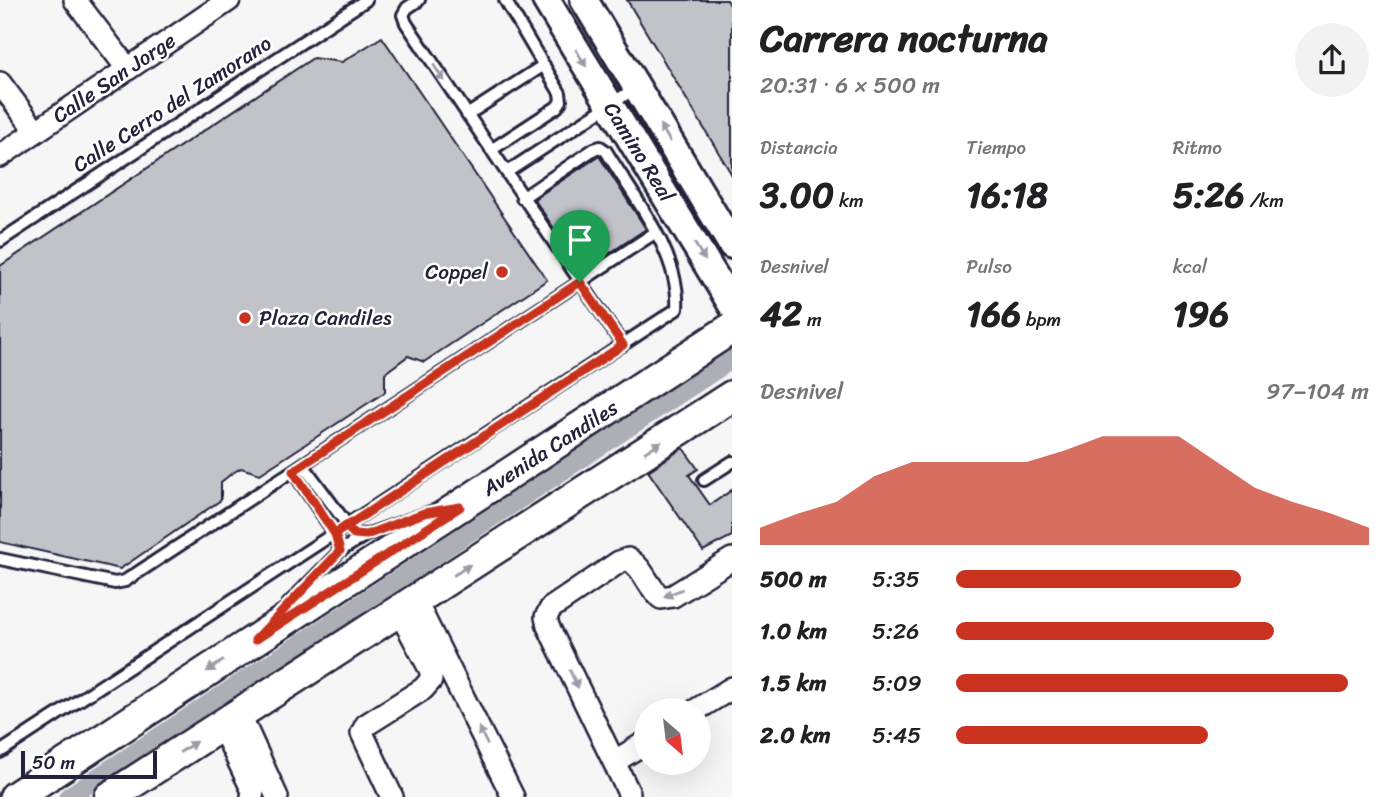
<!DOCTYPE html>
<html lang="es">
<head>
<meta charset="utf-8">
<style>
	:root { --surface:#fff; --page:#f2f2f2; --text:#202124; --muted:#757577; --accent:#c8321e }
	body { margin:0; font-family:Sriracha,sans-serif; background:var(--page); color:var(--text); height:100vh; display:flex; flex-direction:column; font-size:26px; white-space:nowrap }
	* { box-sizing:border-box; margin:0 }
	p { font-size:23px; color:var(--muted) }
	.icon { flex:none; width:38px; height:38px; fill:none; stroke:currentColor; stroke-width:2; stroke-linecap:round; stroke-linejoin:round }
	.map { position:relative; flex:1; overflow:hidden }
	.sheet { display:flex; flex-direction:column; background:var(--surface); width:665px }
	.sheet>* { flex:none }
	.needle { width:46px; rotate:152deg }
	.fabs { position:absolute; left:634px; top:698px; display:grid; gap:14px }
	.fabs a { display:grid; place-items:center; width:77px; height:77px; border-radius:50%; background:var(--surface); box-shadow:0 7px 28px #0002; font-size:35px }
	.scale { position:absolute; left:21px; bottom:18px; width:136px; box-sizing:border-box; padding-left:7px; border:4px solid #22223b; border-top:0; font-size:19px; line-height:24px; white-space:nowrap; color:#22223b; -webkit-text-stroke:5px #fff; paint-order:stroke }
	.pin { position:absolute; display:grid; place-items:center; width:60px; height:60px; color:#fff; margin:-72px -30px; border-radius:50% 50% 50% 0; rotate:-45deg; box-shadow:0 0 7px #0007 }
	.pin .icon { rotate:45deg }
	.round { display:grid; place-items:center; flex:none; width:74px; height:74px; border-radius:37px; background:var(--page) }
	.overview { display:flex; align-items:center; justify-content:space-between; height:119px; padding:0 28px }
	h1 { font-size:38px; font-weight:700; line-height:52px }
	.stats { display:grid; grid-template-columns:repeat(3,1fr); gap:10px; height:119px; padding:7px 28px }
	.stats div { display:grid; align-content:center }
	.stats b { font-size:35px; font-weight:700 }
	.stats small { font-size:19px; font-weight:400 }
	.stats p { font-size:19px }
	.chart { height:196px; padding:14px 28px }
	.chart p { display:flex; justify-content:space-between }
	.chart svg { width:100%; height:126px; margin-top:7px; fill:var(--accent); opacity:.7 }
	ul { padding:0 28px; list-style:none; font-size:23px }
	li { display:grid; grid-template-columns:112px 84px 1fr; align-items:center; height:52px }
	li i { height:18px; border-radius:9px; background:var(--accent) }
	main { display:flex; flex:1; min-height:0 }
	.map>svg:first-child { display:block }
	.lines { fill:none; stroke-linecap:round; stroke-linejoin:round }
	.canal { stroke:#aeaeb7; stroke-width:19 }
	.building { fill:#c2c2c9; stroke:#22223b; stroke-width:2 }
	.service-casing { stroke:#22223b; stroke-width:16 }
	.minor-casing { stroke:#22223b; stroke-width:26 }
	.tertiary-casing { stroke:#22223b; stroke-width:32 }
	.secondary-casing { stroke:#22223b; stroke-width:35 }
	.service { stroke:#fff; stroke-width:10 }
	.minor { stroke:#fff; stroke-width:21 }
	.tertiary { stroke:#fff; stroke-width:26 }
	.secondary { stroke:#fff; stroke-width:30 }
	.oneway { fill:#9c9ca7 }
	.route-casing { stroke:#fff; stroke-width:14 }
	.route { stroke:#c8321e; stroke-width:9 }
	.poi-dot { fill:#c8321e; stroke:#fff; stroke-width:2.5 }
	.labels { text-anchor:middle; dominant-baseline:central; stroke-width:5; stroke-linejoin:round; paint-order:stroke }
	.street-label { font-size:21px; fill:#22223b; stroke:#fff }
	.poi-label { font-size:21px; fill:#22223b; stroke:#fff; text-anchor:end }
</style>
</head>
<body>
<main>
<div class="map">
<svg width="732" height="797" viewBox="0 0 732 797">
	<rect width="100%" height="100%" fill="#f6f6f7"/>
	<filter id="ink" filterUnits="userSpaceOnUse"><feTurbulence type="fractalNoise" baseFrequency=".0143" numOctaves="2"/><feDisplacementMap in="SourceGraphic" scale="14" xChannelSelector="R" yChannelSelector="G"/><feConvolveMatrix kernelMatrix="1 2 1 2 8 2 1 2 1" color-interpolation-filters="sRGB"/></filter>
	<g filter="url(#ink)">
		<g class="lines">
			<path class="canal" d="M 68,797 L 732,359"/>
		</g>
		<path class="building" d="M 627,0 L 727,0 L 732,8 L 732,175 Z
			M 382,37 L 547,280 L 424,362 L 408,356 L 385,373 L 385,392 L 260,474 L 241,468 L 231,474 L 221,482 L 221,500 L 120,569 L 0,542 L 0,266 L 313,58 L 342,62 Z
			M 599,156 L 646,229 L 583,271 L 534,199 Z
			M 683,448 L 698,469 L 689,475 L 710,505 L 732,490 L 732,536 L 703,551 L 648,471 Z"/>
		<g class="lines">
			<defs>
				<path id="service" d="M 419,0 L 407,8 L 403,15 L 406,23 L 623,345
					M 467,115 L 544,65
					M 491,150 L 557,107 L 561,101 L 560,93 L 505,0
					M 507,172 L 637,87
					M 0,241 L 366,0
					M 303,465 L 354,534 L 366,535 L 433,511
					M 704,480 L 732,462
					M 340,551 L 366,535
					M 0,559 L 115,583 L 125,581 L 656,232
					M 288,604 L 340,551 L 335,534 L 293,471
					M 0,752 L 677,309 C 681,255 633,196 606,151 L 600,147 L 594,149 L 522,198"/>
				<path id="minor" d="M 75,0 L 127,68
					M 0,83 L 36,131
					M 0,156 L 229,0
					M 415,600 L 513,797
					M 696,710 L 732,688
					M 239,713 L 277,797
					M 221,725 L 253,791 L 252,797
					M 614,762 L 646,742
					M 629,793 L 548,626 L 546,617 L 551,608 L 619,562 L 628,559 C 644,568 647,586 661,598 L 673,596 L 732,559
					M 392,797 L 362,733 L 366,725 L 423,689 L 431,680 L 431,671 L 399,611"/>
				<path id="tertiary" d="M 546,0 L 732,305
					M 584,0 L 732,245"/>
				<path id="secondary" d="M 15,797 L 732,328
					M 110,797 L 732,396"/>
			</defs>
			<use href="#service" class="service-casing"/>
			<use href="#minor" class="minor-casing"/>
			<use href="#tertiary" class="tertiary-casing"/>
			<use href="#secondary" class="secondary-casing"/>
			<use href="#service" class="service"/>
			<use href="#minor" class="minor"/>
			<use href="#tertiary" class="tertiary"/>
			<use href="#secondary" class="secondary"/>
		</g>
		<defs><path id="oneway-solid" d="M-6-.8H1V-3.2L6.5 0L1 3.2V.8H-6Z" transform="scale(1.75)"/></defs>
		<g class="oneway">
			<use href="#oneway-solid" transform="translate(581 58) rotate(59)"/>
			<use href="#oneway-solid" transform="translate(439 73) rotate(56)"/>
			<use href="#oneway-solid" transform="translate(665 133) rotate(-121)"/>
			<use href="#oneway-solid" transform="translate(700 252) rotate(58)"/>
			<use href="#oneway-solid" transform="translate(653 447) rotate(-33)"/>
			<use href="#oneway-solid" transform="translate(462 570) rotate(-33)"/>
			<use href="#oneway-solid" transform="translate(673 593) rotate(158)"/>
			<use href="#oneway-solid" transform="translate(215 666) rotate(147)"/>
			<use href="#oneway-solid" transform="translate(574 679) rotate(64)"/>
			<use href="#oneway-solid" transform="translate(483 736) rotate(-116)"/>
			<use href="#oneway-solid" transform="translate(188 747) rotate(-33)"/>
		</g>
	</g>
	<g class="lines" filter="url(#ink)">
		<defs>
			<path id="route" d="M 580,282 L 293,471 L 335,534 L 346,526 L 354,534 L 366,535 L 424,513 L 460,507 L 255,640 L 340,551 L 335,534 L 623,345 L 580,282"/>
		</defs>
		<use href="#route" class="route-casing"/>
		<use href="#route" class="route"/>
	</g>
	<g class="poi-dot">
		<circle cx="502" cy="272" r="7"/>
		<circle cx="245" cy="318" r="7"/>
	</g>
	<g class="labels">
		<g class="street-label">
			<text transform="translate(114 78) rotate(-34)">Calle San Jorge</text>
			<text transform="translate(172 104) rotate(-33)">Calle Cerro del Zamorano</text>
			<text transform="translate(639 152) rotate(58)">Camino Real</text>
			<text transform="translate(550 448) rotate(-33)">Avenida Candiles</text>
		</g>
		<g class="poi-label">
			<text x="488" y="272">Coppel</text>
			<text x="259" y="318" text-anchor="start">Plaza Candiles</text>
		</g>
	</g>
</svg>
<div class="fabs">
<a><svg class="needle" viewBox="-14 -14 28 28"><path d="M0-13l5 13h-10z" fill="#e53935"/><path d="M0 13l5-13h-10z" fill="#757577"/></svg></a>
</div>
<div class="scale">50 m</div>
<div class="pin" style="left:580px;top:282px;background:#1e9e55"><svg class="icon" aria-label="arrive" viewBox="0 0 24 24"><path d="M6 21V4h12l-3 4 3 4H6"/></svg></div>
</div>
<section class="sheet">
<div class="overview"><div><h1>Carrera nocturna</h1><p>20:31 · 6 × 500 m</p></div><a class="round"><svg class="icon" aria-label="share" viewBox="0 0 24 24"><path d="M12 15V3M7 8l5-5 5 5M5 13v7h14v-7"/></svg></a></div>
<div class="stats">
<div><p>Distancia</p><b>3.00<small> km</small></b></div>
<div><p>Tiempo</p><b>16:18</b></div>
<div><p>Ritmo</p><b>5:26<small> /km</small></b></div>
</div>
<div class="stats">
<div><p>Desnivel</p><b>42<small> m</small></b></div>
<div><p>Pulso</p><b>166<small> bpm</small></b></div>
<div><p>kcal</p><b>196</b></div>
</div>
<div class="chart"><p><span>Desnivel</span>97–104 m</p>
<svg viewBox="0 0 160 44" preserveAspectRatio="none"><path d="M0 44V38L10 33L20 29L30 20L40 15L50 15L60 15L70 15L80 11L90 6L100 6L110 6L120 15L130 24L140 29L150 33L160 38V44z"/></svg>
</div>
<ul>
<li><b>500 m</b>5:35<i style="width:69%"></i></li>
<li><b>1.0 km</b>5:26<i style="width:77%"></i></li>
<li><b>1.5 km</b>5:09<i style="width:95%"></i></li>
<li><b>2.0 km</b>5:45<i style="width:61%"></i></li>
</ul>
</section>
</main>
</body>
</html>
